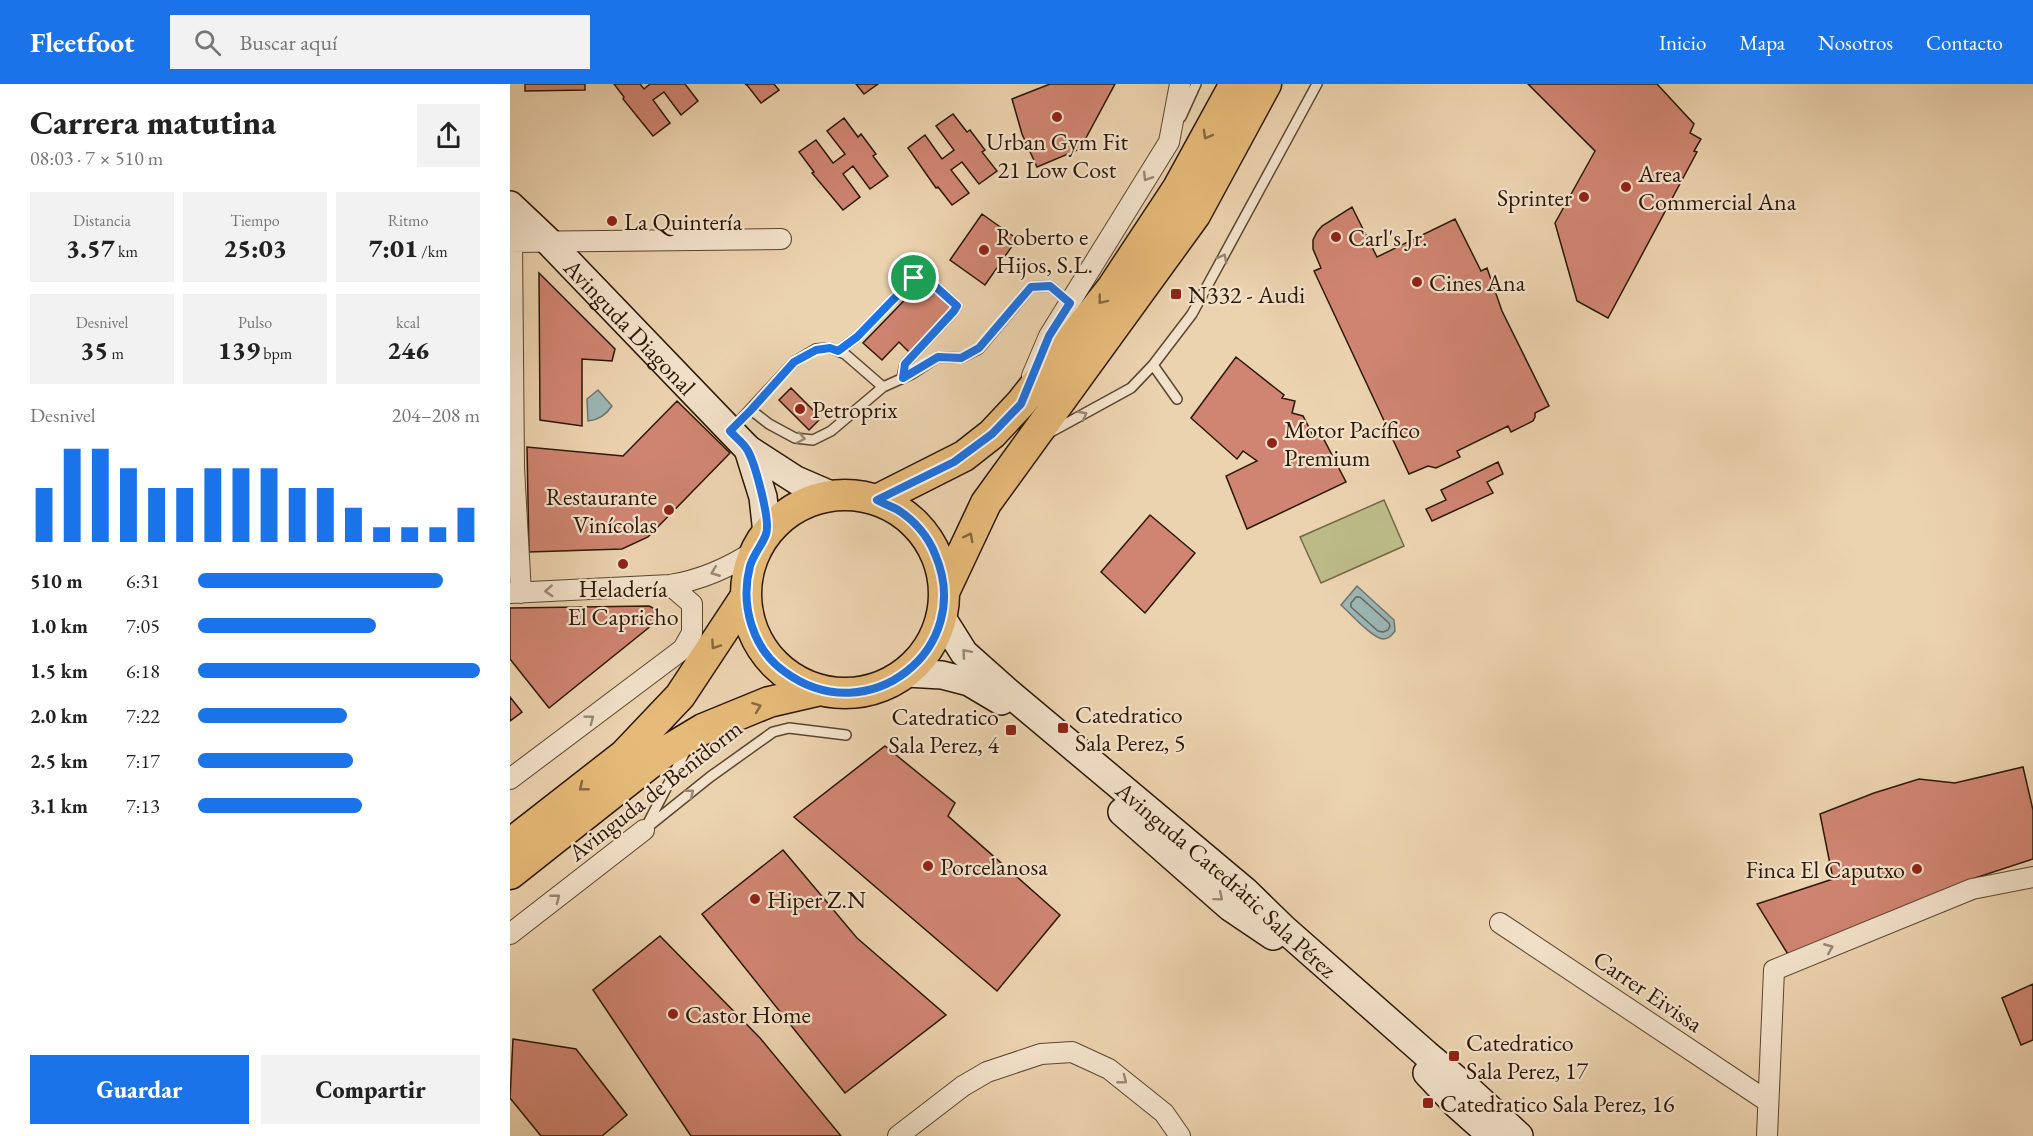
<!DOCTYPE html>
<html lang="es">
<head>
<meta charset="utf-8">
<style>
	:root { --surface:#fff; --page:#f2f2f2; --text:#222; --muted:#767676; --accent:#1a73e8 }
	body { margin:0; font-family:"EB Garamond",serif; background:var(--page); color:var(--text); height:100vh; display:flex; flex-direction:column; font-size:22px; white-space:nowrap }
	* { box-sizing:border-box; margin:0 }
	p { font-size:20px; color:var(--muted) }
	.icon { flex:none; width:33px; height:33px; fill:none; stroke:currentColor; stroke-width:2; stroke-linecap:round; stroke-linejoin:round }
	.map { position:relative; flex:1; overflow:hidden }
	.panel { display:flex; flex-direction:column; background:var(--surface); width:510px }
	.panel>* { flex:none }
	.pin { position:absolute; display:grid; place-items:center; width:51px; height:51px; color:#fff; margin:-26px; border:3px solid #fff; border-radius:50%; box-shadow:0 2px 6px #0007 }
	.round { display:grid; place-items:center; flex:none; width:63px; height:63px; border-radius:0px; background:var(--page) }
	.head { display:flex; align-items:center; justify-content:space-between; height:102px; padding:0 30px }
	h1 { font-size:33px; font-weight:800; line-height:45px }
	.metrics { display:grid; grid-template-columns:repeat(3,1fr); gap:9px; height:102px; padding:6px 30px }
	.metrics div { display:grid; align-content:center; border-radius:0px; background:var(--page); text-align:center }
	.metrics b { font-size:26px; font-weight:800 }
	.metrics small { font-size:16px; font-weight:400 }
	.metrics p { font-size:16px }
	.chart { height:168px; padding:12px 30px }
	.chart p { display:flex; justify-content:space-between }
	.chart svg { width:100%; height:108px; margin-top:6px; stroke:var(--accent); stroke-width:6 }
	.button { display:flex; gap:12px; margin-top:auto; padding:12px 30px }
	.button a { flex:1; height:69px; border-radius:0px; background:var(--accent); color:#fff; font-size:24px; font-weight:800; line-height:69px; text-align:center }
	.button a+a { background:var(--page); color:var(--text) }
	ul { padding:0 30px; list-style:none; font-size:20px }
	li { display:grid; grid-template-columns:96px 72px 1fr; align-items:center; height:45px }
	li i { height:15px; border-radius:8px; background:var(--accent) }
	header { display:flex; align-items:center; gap:36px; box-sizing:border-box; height:84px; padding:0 30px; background:var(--accent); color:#fff }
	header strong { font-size:28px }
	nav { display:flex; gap:33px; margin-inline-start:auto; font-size:21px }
	.search { width:420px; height:54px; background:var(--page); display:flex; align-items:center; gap:15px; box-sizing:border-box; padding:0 21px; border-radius:0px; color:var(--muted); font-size:22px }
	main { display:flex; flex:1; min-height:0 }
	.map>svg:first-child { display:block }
	.green { fill:#bcbb88; stroke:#746946; stroke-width:1.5 }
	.water { fill:#9cb6b4; stroke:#6f766e; stroke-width:1.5 }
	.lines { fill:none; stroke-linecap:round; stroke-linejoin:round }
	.shore { stroke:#64665c; stroke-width:1.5 }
	.building { fill:#d08572; stroke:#2b1705; stroke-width:1.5 }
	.lane-casing { stroke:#5b4630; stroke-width:12 }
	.street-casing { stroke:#5b4630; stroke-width:22 }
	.secondary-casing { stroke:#2b1705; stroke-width:30 }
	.primary-casing { stroke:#2b1705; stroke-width:33 }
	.lane { stroke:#f3e2cb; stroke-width:9 }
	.street { stroke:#f3e2cb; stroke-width:20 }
	.secondary { stroke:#f3e2cb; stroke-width:27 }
	.primary { stroke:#e6ba78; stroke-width:30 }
	.oneway { stroke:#88683e }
	.oneway2 { stroke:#998772 }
	.route-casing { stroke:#fff; stroke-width:12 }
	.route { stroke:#1a73e8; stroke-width:8 }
	.poi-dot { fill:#8f2418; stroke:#f3e2cb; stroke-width:2 }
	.labels { text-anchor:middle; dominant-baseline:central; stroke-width:4.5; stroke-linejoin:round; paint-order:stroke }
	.poi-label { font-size:24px; fill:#2b1705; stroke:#f3e2cb; text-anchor:start }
	.street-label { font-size:24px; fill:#2b1705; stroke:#f3e2cb }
</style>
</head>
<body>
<header>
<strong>Fleetfoot</strong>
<div class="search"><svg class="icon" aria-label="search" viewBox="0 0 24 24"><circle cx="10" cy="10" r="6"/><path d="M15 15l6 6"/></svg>Buscar aquí</div>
<nav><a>Inicio</a><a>Mapa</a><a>Nosotros</a><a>Contacto</a></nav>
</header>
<main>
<section class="panel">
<div class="head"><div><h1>Carrera matutina</h1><p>08:03 · 7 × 510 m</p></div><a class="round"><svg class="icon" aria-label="share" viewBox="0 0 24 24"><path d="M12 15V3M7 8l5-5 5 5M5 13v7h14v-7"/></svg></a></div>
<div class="metrics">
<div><p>Distancia</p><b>3.57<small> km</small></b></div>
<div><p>Tiempo</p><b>25:03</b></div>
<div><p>Ritmo</p><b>7:01<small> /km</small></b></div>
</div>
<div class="metrics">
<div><p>Desnivel</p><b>35<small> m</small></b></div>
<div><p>Pulso</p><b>139<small> bpm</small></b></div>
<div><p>kcal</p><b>246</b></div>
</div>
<div class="chart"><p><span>Desnivel</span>204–208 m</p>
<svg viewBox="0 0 160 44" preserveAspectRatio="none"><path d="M5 44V22M15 44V6M25 44V6M35 44V14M45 44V22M55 44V22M65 44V14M75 44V14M85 44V14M95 44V22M105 44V22M115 44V30M125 44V38M135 44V38M145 44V38M155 44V30"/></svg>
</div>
<ul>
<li><b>510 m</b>6:31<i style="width:87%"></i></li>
<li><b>1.0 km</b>7:05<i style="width:63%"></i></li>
<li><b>1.5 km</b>6:18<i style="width:100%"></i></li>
<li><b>2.0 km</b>7:22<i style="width:53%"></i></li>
<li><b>2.5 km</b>7:17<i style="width:55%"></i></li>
<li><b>3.1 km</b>7:13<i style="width:58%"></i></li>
</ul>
<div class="button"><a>Guardar</a><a>Compartir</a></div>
</section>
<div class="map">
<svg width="1523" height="1052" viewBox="0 0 1523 1052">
	<rect width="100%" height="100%" fill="#ecd3af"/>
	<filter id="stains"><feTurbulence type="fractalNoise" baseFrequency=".00333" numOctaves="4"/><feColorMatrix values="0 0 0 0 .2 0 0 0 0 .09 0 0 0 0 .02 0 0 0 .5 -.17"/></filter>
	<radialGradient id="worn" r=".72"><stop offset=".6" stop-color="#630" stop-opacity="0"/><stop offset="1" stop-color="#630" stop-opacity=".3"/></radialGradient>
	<path class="green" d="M 874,416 L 894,462 L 811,499 L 790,453 Z"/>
	<path class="water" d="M 88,306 L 102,322 C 96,331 89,336 78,337 L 77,315 Z
		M 847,502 L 884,536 L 885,547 C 882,551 879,555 873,555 C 862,554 840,529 831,521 Z"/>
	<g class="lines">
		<path class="shore" d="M 846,513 L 850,513 L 879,539 L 880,542 L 878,546 L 873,548 L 868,547 L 841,523 L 841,519 Z"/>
	</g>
	<path class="building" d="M 15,0 L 75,0 L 75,6 L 15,7 Z
		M 104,0 L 130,0 L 134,5 L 140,0 L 175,0 L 188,17 L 171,31 L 154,8 L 143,16 L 160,39 L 143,52 L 113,15 L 114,13 Z
		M 235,0 L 264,0 L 269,6 L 251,19 L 237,1 Z
		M 346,0 L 368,0 L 354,10 Z
		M 540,0 L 605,0 L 570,65 L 527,83 L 512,50 L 502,15 Z
		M 1018,0 L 1147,0 L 1184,40 L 1180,49 L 1191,55 L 1184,67 L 1187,68 L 1098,234 L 1067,217 L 1045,139 L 1085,67 Z
		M 443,30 L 457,48 L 460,46 L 475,66 L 472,68 L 487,87 L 469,100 L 452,78 L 441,86 L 459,109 L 442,121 L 428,103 L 426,104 L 398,64 L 415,51 L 432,75 L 444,66 L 426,42 Z
		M 334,34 L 348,53 L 351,50 L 366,70 L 363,72 L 378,92 L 360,105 L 343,82 L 333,90 L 350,113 L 333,126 L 302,89 L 304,88 L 289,68 L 306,56 L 323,79 L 335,70 L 317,47 Z
		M 842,123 L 867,173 L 945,135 L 971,187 L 977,184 L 992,227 L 1039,322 L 1025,329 L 1025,333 L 1023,337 L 1001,348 L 998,342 L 947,367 L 950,373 L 926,384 L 918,382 L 899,390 L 804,187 L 811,184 L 803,165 L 803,156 L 807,148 L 812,142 Z
		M 472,130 L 507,155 L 475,201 L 440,176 Z
		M 29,189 L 105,265 L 102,277 L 72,275 L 72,342 L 30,336 Z
		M 413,197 L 441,224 L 399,268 L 389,258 L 372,276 L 353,259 Z
		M 726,273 L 774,311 L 772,314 L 785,317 L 782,329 L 793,332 L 803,351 L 810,348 L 836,398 L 737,445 L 716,392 L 747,377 L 733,367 L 727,375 L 681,334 Z
		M 281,304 L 311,334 L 299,346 L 269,316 Z
		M 167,317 L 220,369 L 138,453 L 112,465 L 19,468 L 17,363 L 113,372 Z
		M 988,378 L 993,390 L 977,398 L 983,409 L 922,437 L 916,425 L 936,416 L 931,406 Z
		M 640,431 L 685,469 L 635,529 L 591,488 Z
		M 139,522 L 147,526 L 148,531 L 142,541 L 39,624 L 0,575 L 0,524 Z
		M 0,613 L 12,628 L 0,637 Z
		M 375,662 L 445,719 L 438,732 L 550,831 L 487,907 L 284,733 Z
		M 1513,683 L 1523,726 L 1523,775 L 1459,796 L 1279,872 L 1247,820 L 1323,795 L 1310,730 L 1364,709 L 1409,695 L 1445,699 Z
		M 273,766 L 347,854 L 436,931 L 335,1009 L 192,830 Z
		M 150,852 L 250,954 L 331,1052 L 181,1052 L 83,906 Z
		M 1523,900 L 1523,956 L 1511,961 L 1492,914 Z
		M 3,955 L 66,965 L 117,1031 L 92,1052 L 31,1052 L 0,1014 Z"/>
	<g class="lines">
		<defs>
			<path id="lane" d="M 671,33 L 686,0
				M 328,267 L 347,253 L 404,194 L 415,193 L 447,222 L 444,227 L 395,280 L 392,294
				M 643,281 L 667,315
				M 241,326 L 259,340 L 285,354 L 303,356 L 321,347 L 373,303 L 402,290 L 428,273 L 451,274 L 469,265 L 521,203 L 540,202 L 560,219
				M 222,345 L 284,278 L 306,265 L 320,264 L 335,270 L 373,303
				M 539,349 L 621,304 L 643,281 L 682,230 L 807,0
				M 137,741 L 175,668
				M 134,746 L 200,693 L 263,648 L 279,644 L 336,651"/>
			<path id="street" d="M 8,128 L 4,137 L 2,158 L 4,384 L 11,509
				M 0,158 L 271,155
				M 522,292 L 539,252 L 659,58 L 670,0
				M 0,509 L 160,501 C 192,496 220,483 246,466
				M 0,695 L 173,565 L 182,549 L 182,520 L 160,501
				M 990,839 L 1257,1017
				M 0,850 L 134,746
				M 388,1052 L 453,1002 L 477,988 L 531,970 L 562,968 L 599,985 L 654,1029 L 670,1052
				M 1257,1052 L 1264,886 L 1462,805 L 1523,793"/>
			<g id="secondary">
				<path id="s1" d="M 0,121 L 37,156 L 238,365 L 286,396 L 323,412"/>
				<path d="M 238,365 L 253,413 L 257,449"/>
				<path id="s2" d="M 432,534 L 454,569 L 499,609 L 735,807 L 774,845 L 916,970 L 959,1006 L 1009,1052"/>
				<path d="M 396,589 L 432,591 L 459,598 L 491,617"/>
				<path d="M 612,728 L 720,823 L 763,852"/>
				<path d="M 917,989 L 946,1020 L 982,1052"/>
			</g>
			<path id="primary" d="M236 510a99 99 0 1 1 198 0a99 99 0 1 1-198 0Z
				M 367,416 L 454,372 L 482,350 L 511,319 L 602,204 L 668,104 L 725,0
				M 435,506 L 476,419 L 685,131 L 756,0
				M 0,760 L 114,671 L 170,612 L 236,512
				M 0,790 L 153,669 L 193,645 L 259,618 L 311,606"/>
		</defs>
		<use href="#lane" class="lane-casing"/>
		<use href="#street" class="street-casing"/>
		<use href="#secondary" class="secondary-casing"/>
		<use href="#primary" class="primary-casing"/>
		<use href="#lane" class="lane"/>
		<use href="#street" class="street"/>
		<use href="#secondary" class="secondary"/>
		<use href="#primary" class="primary"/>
	</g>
	<defs><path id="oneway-chevron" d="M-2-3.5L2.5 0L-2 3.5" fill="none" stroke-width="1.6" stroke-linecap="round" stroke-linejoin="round" transform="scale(1.5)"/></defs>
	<g class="oneway">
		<use href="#oneway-chevron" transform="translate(697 51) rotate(119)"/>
		<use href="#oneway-chevron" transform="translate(592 216) rotate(128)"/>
		<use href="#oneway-chevron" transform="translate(459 453) rotate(-63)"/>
		<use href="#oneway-chevron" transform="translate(205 561) rotate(124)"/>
		<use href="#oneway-chevron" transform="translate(247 623) rotate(-21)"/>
		<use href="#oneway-chevron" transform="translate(73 703) rotate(141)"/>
	</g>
	<g class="oneway2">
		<use href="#oneway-chevron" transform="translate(637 93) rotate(122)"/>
		<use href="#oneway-chevron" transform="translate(713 174) rotate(-62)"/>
		<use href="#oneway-chevron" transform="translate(573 331) rotate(-28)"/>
		<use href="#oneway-chevron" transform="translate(291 354) rotate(9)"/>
		<use href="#oneway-chevron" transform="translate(205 488) rotate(158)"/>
		<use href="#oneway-chevron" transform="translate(39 507) rotate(177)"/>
		<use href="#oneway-chevron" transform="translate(456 569) rotate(-131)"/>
		<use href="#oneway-chevron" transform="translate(80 635) rotate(-37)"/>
		<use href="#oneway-chevron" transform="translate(180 709) rotate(-39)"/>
		<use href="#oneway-chevron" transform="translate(709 813) rotate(40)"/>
		<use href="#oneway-chevron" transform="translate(46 814) rotate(-38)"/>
		<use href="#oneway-chevron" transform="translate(1319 864) rotate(-22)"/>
		<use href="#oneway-chevron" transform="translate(613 996) rotate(39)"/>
	</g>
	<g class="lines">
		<defs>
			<path id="route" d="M 415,193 L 447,222 L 444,227 L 395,280 L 393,294 L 428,273 L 451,274 L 469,264 L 521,203 L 540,202 L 560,219 L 539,252 L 511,320 L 482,350 L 444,378 L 367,416 C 374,420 381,422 388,426 C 404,436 418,452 425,470 C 466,565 358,649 275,588 C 242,565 230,520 240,482 C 244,469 253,460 256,450 C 261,437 245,380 238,367 C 234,359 225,353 220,347 L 241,326 L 284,278 L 306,266 L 320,264 L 328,267 L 347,253 L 404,194 Z"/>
		</defs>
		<use href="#route" class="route-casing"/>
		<use href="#route" class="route"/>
	</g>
	<g class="poi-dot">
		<circle cx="547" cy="33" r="6"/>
		<circle cx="1116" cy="103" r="6"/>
		<circle cx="1074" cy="113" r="6"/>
		<circle cx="102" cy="137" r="6"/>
		<circle cx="826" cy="153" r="6"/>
		<circle cx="474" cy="166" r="6"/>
		<circle cx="907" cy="198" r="6"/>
		<rect x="660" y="204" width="12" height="12" rx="3"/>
		<circle cx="290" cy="325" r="6"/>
		<circle cx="762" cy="359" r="6"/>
		<circle cx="159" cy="426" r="6"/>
		<circle cx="113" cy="480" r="6"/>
		<rect x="547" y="638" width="12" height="12" rx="3"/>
		<rect x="495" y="640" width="12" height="12" rx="3"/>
		<circle cx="418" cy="782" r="6"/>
		<circle cx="1407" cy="785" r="6"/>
		<circle cx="245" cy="815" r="6"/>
		<circle cx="163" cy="930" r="6"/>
		<rect x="938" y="966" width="12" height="12" rx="3"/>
		<rect x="912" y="1013" width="12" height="12" rx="3"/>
	</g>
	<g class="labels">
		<g class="poi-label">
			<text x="547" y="57" text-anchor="middle">Urban Gym Fit<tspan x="547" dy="28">21 Low Cost</tspan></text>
			<text x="1128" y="89">Area<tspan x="1128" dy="28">Commercial Ana</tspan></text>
			<text x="1062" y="113" text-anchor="end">Sprinter</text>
			<text x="114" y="137">La Quintería</text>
			<text x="486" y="152">Roberto e<tspan x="486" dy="28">Hijos, S.L.</tspan></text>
			<text x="838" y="153">Carl's Jr.</text>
			<text x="919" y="198">Cines Ana</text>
			<text x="678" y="210">N332 - Audi</text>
			<text x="302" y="325">Petroprix</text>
			<text x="774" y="345">Motor Pacífico<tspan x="774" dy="28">Premium</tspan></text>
			<text x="147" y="412" text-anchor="end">Restaurante<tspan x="147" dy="28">Vinícolas</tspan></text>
			<text x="113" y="504" text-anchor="middle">Heladería<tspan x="113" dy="28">El Capricho</tspan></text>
			<text x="565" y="630">Catedratico<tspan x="565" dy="28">Sala Perez, 5</tspan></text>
			<text x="489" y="632" text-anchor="end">Catedratico<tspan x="489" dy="28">Sala Perez, 4</tspan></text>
			<text x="430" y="782">Porcelanosa</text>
			<text x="1395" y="785" text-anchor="end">Finca El Caputxo</text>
			<text x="257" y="815">Hiper Z.N</text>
			<text x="175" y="930">Castor Home</text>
			<text x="956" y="958">Catedratico<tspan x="956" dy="28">Sala Perez, 17</tspan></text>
			<text x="930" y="1019">Catedratico Sala Perez, 16</text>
		</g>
		<g class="street-label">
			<text stroke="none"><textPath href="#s1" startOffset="171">Avinguda Diagonal</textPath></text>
			<text transform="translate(145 706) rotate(-38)">Avinguda de Benidorm</text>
			<text stroke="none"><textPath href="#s2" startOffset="388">Avinguda Catedràtic Sala Pérez</textPath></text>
			<text transform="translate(1138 907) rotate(34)">Carrer Eivissa</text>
		</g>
	</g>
	<rect width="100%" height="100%" filter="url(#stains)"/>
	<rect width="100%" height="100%" fill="url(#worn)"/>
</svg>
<div class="pin" style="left:404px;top:194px;background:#1e9e55"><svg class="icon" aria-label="arrive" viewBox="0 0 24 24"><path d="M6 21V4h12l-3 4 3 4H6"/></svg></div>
</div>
</main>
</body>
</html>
